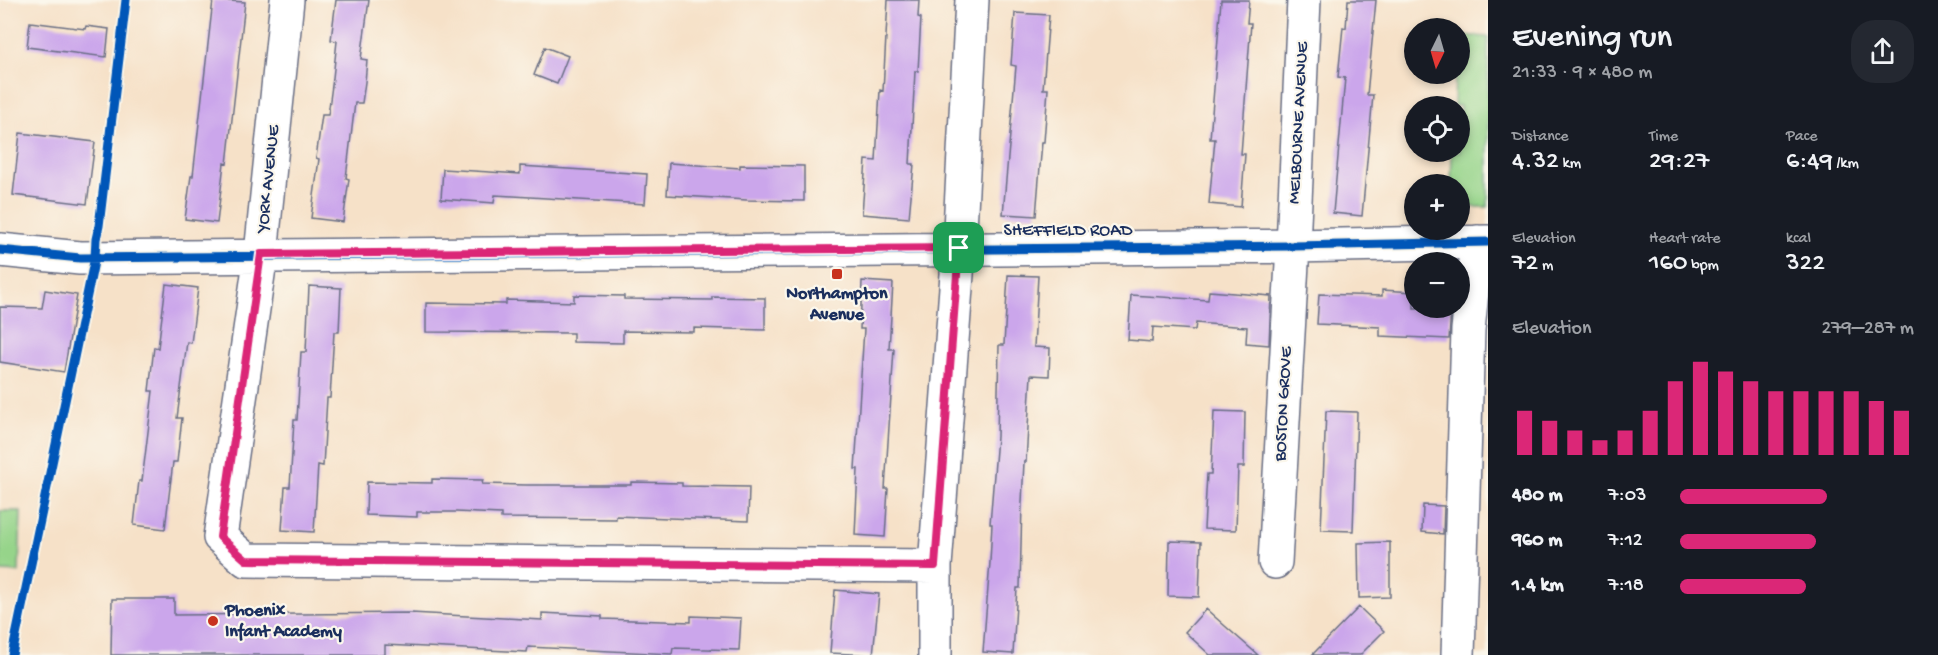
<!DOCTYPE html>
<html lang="en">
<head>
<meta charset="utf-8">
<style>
	:root { --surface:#171b24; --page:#242831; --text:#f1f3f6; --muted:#9ea1a6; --accent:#db2777 }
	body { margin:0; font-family:"Gochi Hand",sans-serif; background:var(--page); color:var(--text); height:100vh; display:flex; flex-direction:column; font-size:22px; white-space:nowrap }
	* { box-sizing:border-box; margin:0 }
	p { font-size:20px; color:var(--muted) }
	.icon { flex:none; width:33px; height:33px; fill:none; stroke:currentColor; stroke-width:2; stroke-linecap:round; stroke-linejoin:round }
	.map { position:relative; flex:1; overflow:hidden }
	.panel { display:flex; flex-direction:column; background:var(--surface); width:450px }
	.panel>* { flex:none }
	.needle { width:39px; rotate:185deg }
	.buttons { position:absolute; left:1404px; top:18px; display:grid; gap:12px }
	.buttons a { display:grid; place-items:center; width:66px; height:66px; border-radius:50%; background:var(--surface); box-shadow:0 3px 9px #0003; font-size:30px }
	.pin { position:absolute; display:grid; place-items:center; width:51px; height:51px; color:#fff; margin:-26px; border-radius:12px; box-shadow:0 3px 9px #0006 }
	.round { display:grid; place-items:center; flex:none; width:63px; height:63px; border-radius:24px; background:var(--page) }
	.summary { display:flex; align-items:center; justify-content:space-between; height:102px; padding:0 24px }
	h1 { font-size:33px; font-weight:600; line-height:45px }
	.figures { display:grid; grid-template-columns:repeat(3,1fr); gap:9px; height:102px; padding:6px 24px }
	.figures div { display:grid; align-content:center }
	.figures b { font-size:26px; font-weight:600 }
	.figures small { font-size:16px; font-weight:400 }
	.figures p { font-size:16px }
	.chart { height:168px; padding:12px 24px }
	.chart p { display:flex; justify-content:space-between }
	.chart svg { width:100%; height:108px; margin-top:6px; stroke:var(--accent); stroke-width:6 }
	ul { padding:0 24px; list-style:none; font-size:20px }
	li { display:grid; grid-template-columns:96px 72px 1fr; align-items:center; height:45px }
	li i { height:15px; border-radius:8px; background:var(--accent) }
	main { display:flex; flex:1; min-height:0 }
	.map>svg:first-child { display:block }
	.green { fill:#96d48a; stroke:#588274; stroke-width:1.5 }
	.building { fill:#cba6eb }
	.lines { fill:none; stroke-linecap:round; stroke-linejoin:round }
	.minor-casing { stroke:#686d83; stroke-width:36 }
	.minor { stroke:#fff; stroke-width:33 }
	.cycleway-casing { stroke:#fbf7ec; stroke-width:13 }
	.cycleway { stroke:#0057b8; stroke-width:9 }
	.route-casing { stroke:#fff; stroke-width:12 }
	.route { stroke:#db2777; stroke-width:8 }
	.poi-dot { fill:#c8321e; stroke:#fbf7ec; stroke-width:2 }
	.labels { text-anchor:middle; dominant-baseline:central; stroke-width:4.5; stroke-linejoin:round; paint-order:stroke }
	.street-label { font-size:18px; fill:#1b2f5e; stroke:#fbf7ec }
	.poi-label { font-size:18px; font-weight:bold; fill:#1b2f5e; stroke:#fbf7ec }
</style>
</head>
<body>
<main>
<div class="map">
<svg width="1488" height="655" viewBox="0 0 1488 655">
	<rect width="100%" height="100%" fill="#fbf7ec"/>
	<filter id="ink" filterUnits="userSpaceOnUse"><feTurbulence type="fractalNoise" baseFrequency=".0167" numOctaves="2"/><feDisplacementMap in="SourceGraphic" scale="12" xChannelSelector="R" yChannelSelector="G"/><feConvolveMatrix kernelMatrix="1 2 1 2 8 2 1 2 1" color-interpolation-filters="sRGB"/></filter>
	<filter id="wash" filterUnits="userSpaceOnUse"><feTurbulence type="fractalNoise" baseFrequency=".008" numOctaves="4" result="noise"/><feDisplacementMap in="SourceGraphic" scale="24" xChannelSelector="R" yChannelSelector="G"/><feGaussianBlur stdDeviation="1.35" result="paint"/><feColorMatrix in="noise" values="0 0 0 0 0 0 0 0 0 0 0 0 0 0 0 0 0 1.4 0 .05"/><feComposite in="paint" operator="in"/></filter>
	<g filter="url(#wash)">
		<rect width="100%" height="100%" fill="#f6e1c8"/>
		<path class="green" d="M 1460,35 L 1488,37 L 1488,207 L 1460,207 L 1460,184 L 1451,184 L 1452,152 L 1460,152 L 1460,106 L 1454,106 L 1455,74 L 1460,74 Z
			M 0,511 L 21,511 L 19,572 L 0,571 Z"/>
		<g id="blocks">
			<path class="building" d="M 213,0 L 245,2 L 227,164 L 224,163 L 217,223 L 185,219 L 191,176 L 193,176 Z
				M 336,0 L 369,0 L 361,59 L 367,60 L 365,82 L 362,103 L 355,103 L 346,178 L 349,179 L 343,222 L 311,218 L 319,159 L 316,158 L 322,115 L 328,115 L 333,78 L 337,41 L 331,40 Z
				M 888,0 L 919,0 L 918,17 L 921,18 L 918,71 L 915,71 L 910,164 L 914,164 L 909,218 L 862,214 L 866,160 L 876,161 L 880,90 L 883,91 Z
				M 1221,0 L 1249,0 L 1247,23 L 1251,23 L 1241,154 L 1245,154 L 1241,207 L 1209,204 L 1215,139 L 1210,139 Z
				M 1348,0 L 1376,0 L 1367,95 L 1373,95 L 1362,216 L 1333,213 L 1345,78 L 1338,77 L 1343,27 L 1346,28 Z
				M 1015,13 L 1049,15 L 1043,89 L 1048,89 L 1044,142 L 1042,142 L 1036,216 L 1003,214 L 1016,66 L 1011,65 Z
				M 30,22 L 85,29 L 86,26 L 109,29 L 106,57 L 27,47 Z
				M 545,47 L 568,56 L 557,84 L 534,75 Z
				M 20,133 L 95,142 L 87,204 L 13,195 Z
				M 669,163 L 740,168 L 740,165 L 804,166 L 804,201 L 747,200 L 667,195 Z
				M 520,166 L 647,174 L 645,204 L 495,195 L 494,203 L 441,199 L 443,169 L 520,174 Z
				M 1008,275 L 1038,276 L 1034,347 L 1050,348 L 1049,376 L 1031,375 L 1026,462 L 1024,462 L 1022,502 L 1020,588 L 1017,588 L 1013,654 L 983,652 L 990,562 L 992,524 L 990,524 L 997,437 L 999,345 L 1004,345 Z
				M 862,281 L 893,283 L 889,349 L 894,349 L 885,489 L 888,489 L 885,537 L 855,535 L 858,469 L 855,469 L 864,329 L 860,329 Z
				M 166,284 L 198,288 L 191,343 L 187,342 L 177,418 L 182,418 L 177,462 L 173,462 L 165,529 L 134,525 L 139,481 L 142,481 L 153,391 L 149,391 L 154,347 L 158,348 Z
				M 309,286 L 341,288 L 339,332 L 334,332 L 330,398 L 327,398 L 323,466 L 318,465 L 314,532 L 282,530 L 285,487 L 290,487 L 294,420 L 297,420 L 301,352 L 306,352 Z
				M 45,290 L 77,295 L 64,372 L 0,362 L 0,307 L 42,308 Z
				M 1382,290 L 1414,292 L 1414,308 L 1451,308 L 1449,339 L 1380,336 L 1380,327 L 1317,324 L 1319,294 L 1382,296 Z
				M 1209,291 L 1271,296 L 1269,345 L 1246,343 L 1247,327 L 1196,323 L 1195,330 L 1153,327 L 1152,342 L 1128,340 L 1131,295 L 1208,300 Z
				M 574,295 L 624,296 L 624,299 L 712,300 L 712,297 L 765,298 L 765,330 L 694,328 L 694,332 L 623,331 L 623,343 L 573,342 L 573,333 L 426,332 L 426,303 L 506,304 L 506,300 L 574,302 Z
				M 1214,411 L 1245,412 L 1244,467 L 1238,467 L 1236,530 L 1204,529 L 1207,474 L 1211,474 Z
				M 1326,411 L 1357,412 L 1353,531 L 1321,530 Z
				M 432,479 L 483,480 L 482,484 L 527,485 L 631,485 L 631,482 L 682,483 L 682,486 L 749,487 L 748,521 L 616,516 L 616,519 L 501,518 L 501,514 L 456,512 L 417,512 L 417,517 L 366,515 L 367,482 L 432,483 Z
				M 1423,505 L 1444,506 L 1443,534 L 1422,532 Z
				M 1169,541 L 1201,542 L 1199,597 L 1168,596 Z
				M 1390,542 L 1390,597 L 1359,598 L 1358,543 Z
				M 835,590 L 879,594 L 873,655 L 830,653 Z
				M 112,599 L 174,599 L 174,615 L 411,613 L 542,620 L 542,613 L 602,616 L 602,619 L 691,622 L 691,616 L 741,618 L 739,650 L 673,648 L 672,654 L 528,647 L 527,652 L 385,645 L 385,655 L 111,655 Z
				M 1359,607 L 1384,631 L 1360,655 L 1312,655 Z
				M 1206,609 L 1225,626 L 1258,655 L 1210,655 L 1185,632 Z"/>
		</g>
	</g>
	<g filter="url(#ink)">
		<use href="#blocks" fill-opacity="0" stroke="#686d83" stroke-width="1.5"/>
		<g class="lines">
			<defs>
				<path id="minor" d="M 287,0 L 261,254 L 220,537 L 246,560 L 935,566
					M 0,250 L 80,258 L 1293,246 L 1488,242
					M 1275,562 L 1293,246 L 1304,0
					M 935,655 L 935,566 L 959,248 L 972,0
					M 1458,655 L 1468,330 L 1477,242"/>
			</defs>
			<use href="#minor" class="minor-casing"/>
			<use href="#minor" class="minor"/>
			<defs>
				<path id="cycleway" d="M 0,250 L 80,258 L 1293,246 L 1488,242
					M 12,655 L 95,257 L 96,239 L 99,226 L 126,0"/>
			</defs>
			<use href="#cycleway" class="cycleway-casing"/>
			<use href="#cycleway" class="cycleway"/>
		</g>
	</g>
	<g class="lines" filter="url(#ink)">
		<defs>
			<path id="route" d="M 959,248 L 935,566 L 246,560 L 220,537 L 261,254 Z"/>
		</defs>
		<use href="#route" class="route-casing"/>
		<use href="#route" class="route"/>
	</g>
	<g class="poi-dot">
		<rect x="831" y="268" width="12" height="12" rx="3"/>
		<circle cx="213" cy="621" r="6"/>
	</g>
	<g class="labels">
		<g class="street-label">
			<text transform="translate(1299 123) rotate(-87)">MELBOURNE AVENUE</text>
			<text transform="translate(269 179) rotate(-84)">YORK AVENUE</text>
			<text x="1068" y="231">SHEFFIELD ROAD</text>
			<text transform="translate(1284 404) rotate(-87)">BOSTON GROVE</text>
		</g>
		<g class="poi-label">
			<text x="837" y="294">Northampton<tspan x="837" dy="21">Avenue</tspan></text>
			<text x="225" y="611" text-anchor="start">Phoenix<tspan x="225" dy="21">Infant Academy</tspan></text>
		</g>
	</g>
</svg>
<div class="buttons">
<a><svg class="needle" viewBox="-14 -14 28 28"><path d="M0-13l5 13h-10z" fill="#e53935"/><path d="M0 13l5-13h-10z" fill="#9ea1a6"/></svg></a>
<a><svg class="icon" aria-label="locate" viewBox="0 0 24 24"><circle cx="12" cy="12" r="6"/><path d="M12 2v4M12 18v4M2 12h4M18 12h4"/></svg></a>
<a>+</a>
<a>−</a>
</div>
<div class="pin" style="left:959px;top:248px;background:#1e9e55"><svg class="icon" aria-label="arrive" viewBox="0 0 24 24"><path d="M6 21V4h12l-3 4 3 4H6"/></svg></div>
</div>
<section class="panel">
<div class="summary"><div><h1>Evening run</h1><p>21:33 · 9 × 480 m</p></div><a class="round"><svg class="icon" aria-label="share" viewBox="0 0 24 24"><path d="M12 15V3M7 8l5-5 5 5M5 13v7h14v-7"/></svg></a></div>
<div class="figures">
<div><p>Distance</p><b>4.32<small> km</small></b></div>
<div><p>Time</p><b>29:27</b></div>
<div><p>Pace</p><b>6:49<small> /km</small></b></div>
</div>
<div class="figures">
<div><p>Elevation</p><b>72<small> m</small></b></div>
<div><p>Heart rate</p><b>160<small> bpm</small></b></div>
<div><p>kcal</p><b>322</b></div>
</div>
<div class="chart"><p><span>Elevation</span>279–287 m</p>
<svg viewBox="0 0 160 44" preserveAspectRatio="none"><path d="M5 44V26M15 44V30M25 44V34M35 44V38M45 44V34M55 44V26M65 44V14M75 44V6M85 44V10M95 44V14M105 44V18M115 44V18M125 44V18M135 44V18M145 44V22M155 44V26"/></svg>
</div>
<ul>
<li><b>480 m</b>7:03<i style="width:63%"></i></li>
<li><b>960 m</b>7:12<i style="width:58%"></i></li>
<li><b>1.4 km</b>7:18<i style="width:54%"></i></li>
</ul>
</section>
</main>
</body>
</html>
